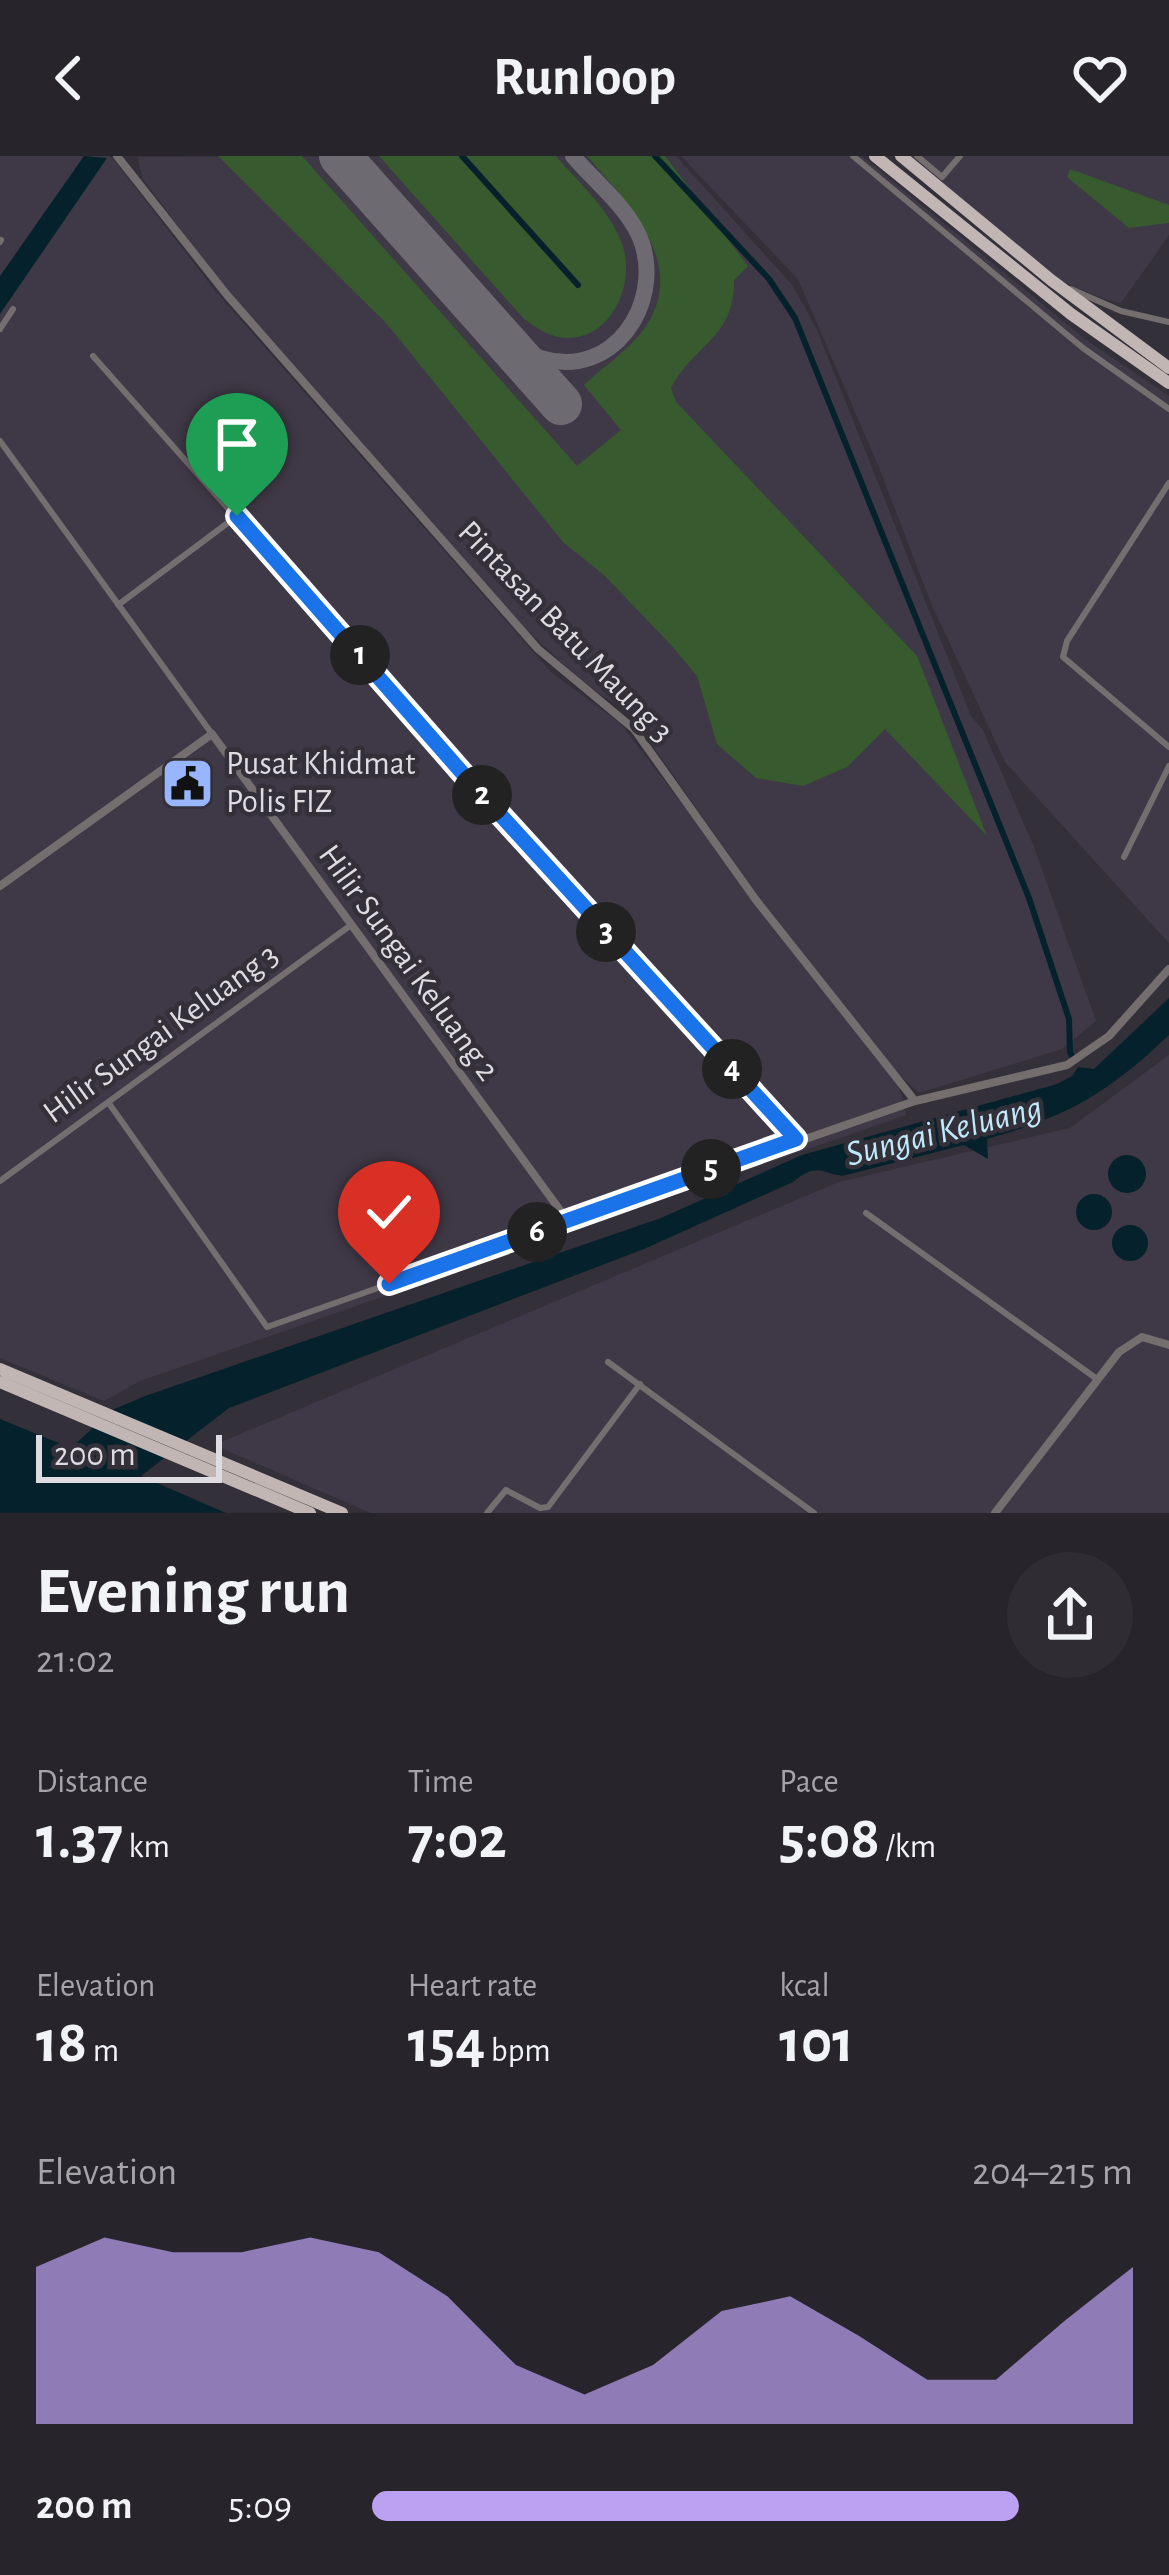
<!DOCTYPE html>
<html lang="en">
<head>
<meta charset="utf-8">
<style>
	:root { --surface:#27242b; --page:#2f2c33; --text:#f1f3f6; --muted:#a4a4a9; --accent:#bca0f2 }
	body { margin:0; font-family:"Alegreya Sans",sans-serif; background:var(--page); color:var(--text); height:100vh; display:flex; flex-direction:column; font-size:45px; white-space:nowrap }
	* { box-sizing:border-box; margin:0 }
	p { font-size:39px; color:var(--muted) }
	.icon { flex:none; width:66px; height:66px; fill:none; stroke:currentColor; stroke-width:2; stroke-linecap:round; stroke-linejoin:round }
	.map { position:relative; height:1357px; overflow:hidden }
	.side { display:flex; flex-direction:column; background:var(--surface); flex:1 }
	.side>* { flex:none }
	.scale { position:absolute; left:36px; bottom:30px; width:186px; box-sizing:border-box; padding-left:12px; border:6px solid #dedce1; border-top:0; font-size:33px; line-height:42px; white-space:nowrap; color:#dedce1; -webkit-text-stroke:9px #343039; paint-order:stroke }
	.pin { position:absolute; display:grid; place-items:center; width:102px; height:102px; color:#fff; margin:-123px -51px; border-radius:50% 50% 50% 0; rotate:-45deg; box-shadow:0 0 12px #0007 }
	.pin .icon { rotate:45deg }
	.km { position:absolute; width:60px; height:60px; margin:-30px; border-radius:50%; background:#222; color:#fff; font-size:33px; line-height:60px; text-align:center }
	.round { display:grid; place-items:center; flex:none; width:126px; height:126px; border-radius:63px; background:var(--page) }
	.headline { display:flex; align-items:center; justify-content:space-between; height:204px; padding:0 36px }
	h1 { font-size:66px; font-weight:700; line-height:90px }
	.stats { display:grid; grid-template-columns:repeat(3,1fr); gap:18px; height:204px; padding:12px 36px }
	.stats div { display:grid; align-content:center }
	.stats b { font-size:60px; font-weight:700 }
	.stats small { font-size:33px; font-weight:400 }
	.stats p { font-size:33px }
	.chart { height:336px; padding:24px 36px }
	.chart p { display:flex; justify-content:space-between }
	.chart svg { width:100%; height:216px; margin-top:12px; fill:var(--accent); opacity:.7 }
	ul { padding:0 36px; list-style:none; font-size:39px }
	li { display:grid; grid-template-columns:192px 144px 1fr; align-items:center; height:90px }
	li i { height:30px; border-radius:15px; background:var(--accent) }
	header { display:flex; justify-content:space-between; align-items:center; height:156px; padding:0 36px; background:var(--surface); font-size:54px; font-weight:700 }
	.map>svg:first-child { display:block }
	.built { fill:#3f3947 }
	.green { fill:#385a2f }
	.water { fill:#05222c }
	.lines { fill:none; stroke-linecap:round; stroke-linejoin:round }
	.canal { stroke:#05222c; stroke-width:6 }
	.taxiway { stroke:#6d6a72; stroke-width:16 }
	.runway { stroke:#6d6a72; stroke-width:42 }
	.minor { stroke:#746f6e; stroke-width:6 }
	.tertiary { stroke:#746f6e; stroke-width:8 }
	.trunk { stroke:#c2b6b4; stroke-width:12 }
	.route-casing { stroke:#fff; stroke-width:24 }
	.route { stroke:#1a73e8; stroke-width:15 }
	.labels { text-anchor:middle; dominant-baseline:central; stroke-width:9; stroke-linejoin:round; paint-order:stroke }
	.street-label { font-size:33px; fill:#dedce1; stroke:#343039 }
	.poi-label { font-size:33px; fill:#dedce1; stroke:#343039; text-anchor:start }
	.water-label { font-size:36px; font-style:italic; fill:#bfeafc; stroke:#343039 }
</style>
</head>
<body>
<header><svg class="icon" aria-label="back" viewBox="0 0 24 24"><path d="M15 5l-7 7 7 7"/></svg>Runloop<svg class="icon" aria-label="heart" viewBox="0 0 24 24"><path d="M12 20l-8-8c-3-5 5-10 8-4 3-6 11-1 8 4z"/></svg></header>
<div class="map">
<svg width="1169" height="1357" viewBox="0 0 1169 1357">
	<rect width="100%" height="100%" fill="#343039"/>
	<path class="built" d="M 0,0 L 109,0 L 115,5 L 216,136 L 552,517 L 620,567 L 899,930 L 906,959 L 140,1225 L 104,1245 L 0,1202 Z
		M 676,0 L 793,130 L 817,174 L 971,560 L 983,574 L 1034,691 L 1096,865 L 1062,893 L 919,937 L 896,916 L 758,740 L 629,556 L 586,530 L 516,463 L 228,136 L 142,22 L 138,1 Z
		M 681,0 L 862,0 L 1086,184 L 1169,240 L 1169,787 L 1005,606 L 931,447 L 880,314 L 798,123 Z
		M 907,0 L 1169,0 L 1169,79 L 1121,147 L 1105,143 L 1049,120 Z
		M 1169,899 L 1169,1357 L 371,1357 L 214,1289 L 839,1026 L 1070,972 Z"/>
	<path class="green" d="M 218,0 L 302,0 L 577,310 L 621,274 L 584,229 C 599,214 618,202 633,186 C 698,118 632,51 587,0 L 665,0 L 748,110 L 734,124 C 735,182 694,188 671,232 L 676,246 L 917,500 L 987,680 L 885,573 L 847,611 L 803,630 L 756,622 L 717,588 L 697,520 L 671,489 L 604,419 L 563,386 L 387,168 Z
		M 379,0 L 556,0 C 579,27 612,56 623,91 C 635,129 611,183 567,182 C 551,182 537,172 524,163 Z
		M 1070,13 L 1169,49 L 1169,67 L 1129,72 L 1067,21 Z"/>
	<path class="water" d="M 84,0 L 107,2 L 0,158 L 0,120 Z
		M 1169,842 L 1169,879 C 1107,938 1068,960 987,983 L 988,1003 L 964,989 L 842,1020 C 817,1016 818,1007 793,1026 L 644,1093 L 229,1252 L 141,1320 L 226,1357 L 0,1357 L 0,1263 L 71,1292 L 112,1254 L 145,1240 L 661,1062 L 802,999 L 1057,928 L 1072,920 L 1078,911 L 1094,913 Z
		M1108 1018a19 19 0 1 1 38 0a19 19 0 1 1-38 0Z
		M1076 1056a18 18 0 1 1 36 0a18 18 0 1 1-36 0Z
		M1112 1087a18 18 0 1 1 36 0a18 18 0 1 1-36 0Z"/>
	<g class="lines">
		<path class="canal" d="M 462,0 L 578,129
			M 655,0 L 769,123 L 795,162 L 1029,742 L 1069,863 L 1070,896 L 1074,904"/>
		<path class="taxiway" d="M 496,175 C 510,186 526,198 544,203 C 613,222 662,149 642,87 C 631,54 595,26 573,0"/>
		<path class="runway" d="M 340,0 L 561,248"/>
		<path class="minor" d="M 853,0 L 1083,192 L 1169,253
			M 917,0 L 942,21 L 960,0
			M 0,86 L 1,84
			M 1071,133 L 1121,155 L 1169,166
			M 0,173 L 13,153
			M 93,200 L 465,620 L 796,983
			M 0,285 L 212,578
			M 1169,327 L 1067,485 L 1063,501 L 1169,591
			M 118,449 L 237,360
			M 1124,701 L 1169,610
			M 108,946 L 267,1171 L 568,1065
			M 0,1025 L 351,769
			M 866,1057 L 1097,1223
			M 608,1206 L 814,1357
			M 487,1357 L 506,1334 L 540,1352 L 548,1351 L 640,1228"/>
		<path class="tertiary" d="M 117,0 L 227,139 L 538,493 L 634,573 L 756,744 L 915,945
			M 0,730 L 212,578 L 568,1065 L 915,945 L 1067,909 L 1109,880 L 1169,813
			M 995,1357 L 1119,1196 L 1142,1181 L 1169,1189"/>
		<path class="trunk" d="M 875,0 L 1071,158 L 1169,227
			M 901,0 L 1051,124 L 1169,212
			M 0,1213 L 342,1357
			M 0,1226 L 310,1357"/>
	</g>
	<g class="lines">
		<defs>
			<path id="route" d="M 237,360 L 465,620 L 796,983 L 389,1128"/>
		</defs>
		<use href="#route" class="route-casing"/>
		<use href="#route" class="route"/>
	</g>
	<defs>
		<symbol id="civic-square" viewBox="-11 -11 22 22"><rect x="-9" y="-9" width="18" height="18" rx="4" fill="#98b5fd" stroke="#343039"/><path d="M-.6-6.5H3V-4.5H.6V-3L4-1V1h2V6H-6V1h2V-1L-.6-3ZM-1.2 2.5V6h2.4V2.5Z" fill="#111"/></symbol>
	</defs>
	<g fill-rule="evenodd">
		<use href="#civic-square" x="158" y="598" width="59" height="59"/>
	</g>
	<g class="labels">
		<g class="street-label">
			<text transform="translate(565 476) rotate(46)">Pintasan Batu Maung 3</text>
			<text transform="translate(408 807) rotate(54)">Hilir Sungai Keluang 2</text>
			<text transform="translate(161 878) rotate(-36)">Hilir Sungai Keluang 3</text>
		</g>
		<g class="poi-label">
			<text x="226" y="608">Pusat Khidmat<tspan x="226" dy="38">Polis FIZ</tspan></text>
		</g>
		<g class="water-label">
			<text transform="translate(944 975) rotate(-14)">Sungai Keluang</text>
		</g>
	</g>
</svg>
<div class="scale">200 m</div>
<div class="pin" style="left:237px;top:360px;background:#1e9e55"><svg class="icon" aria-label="arrive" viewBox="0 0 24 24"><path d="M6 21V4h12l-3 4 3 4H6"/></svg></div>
<div class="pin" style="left:389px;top:1128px;background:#d93025"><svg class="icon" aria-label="check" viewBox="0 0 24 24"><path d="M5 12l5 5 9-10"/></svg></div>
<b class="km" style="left:360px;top:499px">1</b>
<b class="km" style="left:482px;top:639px">2</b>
<b class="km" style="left:606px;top:776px">3</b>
<b class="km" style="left:732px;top:913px">4</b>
<b class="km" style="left:711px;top:1013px">5</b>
<b class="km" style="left:537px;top:1076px">6</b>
</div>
<section class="side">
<div class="headline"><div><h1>Evening run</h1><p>21:02</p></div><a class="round"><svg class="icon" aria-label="share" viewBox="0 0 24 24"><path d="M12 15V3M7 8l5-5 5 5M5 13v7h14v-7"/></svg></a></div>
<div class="stats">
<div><p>Distance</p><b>1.37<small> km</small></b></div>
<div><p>Time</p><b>7:02</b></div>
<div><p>Pace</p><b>5:08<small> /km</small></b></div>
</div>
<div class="stats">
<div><p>Elevation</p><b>18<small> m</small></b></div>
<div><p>Heart rate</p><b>154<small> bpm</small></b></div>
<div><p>kcal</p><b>101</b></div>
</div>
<div class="chart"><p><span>Elevation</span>204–215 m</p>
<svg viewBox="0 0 160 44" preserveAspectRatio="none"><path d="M0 44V12L10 6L20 9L30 9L40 6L50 9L60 18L70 32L80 38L90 32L100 21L110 18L120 26L130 35L140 35L150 23L160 12V44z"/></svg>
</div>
<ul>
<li><b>200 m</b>5:09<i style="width:85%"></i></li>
</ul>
</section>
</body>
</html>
